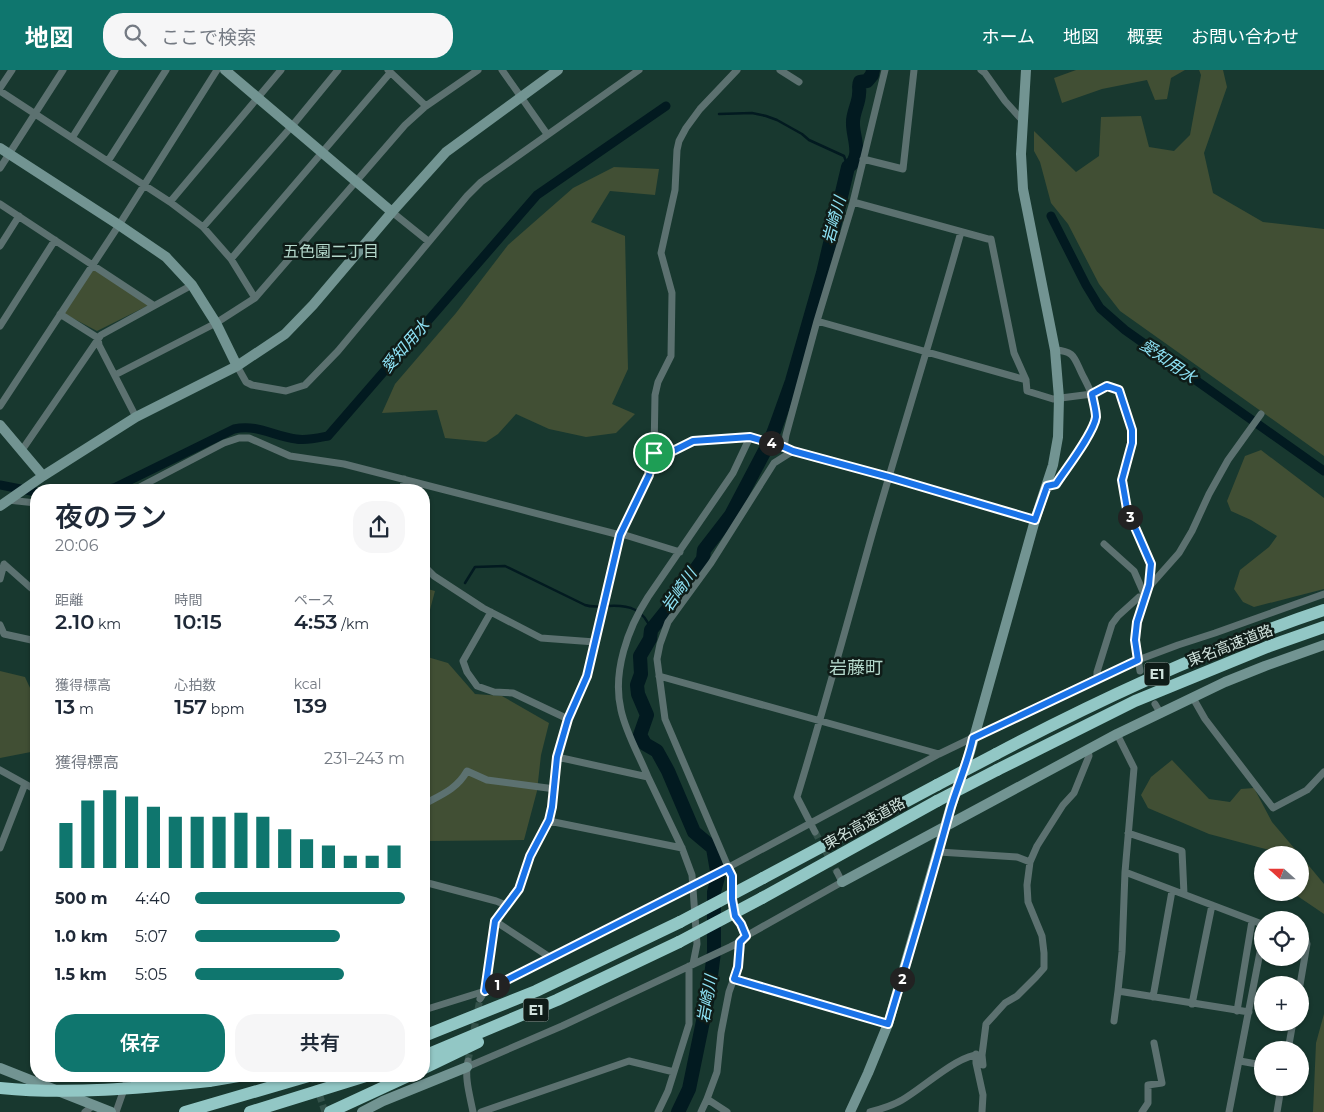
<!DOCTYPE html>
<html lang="ja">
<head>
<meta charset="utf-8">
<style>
	:root { --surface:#fff; --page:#f6f6f7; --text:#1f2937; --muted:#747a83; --accent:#0f766e }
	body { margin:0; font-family:Montserrat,"Noto Sans JP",sans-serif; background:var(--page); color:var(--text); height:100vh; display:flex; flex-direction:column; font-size:19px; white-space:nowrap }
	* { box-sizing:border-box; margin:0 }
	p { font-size:16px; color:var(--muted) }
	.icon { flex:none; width:28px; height:28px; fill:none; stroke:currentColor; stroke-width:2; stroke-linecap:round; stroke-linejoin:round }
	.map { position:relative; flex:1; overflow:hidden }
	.panel { position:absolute; left:30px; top:414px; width:400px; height:598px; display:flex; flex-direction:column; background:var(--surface); border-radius:20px; box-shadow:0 1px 4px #0004 }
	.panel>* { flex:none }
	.needle { width:32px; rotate:291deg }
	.controls { position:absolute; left:1254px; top:776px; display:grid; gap:10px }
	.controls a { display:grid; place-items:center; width:55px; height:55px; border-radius:50%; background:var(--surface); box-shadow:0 1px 4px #0004; font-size:25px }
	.pin { position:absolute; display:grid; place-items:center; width:42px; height:42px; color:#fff; margin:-21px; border:2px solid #fff; border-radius:50%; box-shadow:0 1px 5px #0007 }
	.km { position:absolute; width:25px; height:25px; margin:-12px; border-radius:50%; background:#222; color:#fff; font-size:14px; line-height:25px; text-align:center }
	.round { display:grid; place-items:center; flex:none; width:52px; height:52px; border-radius:20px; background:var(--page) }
	.headline { display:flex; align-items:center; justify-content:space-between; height:85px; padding:0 25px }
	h1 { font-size:28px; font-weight:600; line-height:38px }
	.metrics { display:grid; grid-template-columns:repeat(3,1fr); gap:8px; height:85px; padding:5px 25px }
	.metrics div { display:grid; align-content:center }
	.metrics b { font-size:21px; font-weight:600 }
	.metrics small { font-size:14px; font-weight:400 }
	.metrics p { font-size:14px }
	.chart { height:140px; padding:10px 25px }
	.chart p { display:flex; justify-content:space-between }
	.chart svg { width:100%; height:90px; margin-top:5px; stroke:var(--accent); stroke-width:6 }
	.action { display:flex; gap:10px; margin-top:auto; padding:10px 25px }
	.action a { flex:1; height:58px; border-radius:20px; background:var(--accent); color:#fff; font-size:20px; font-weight:600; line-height:58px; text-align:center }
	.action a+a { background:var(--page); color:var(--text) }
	ul { padding:0 25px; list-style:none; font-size:16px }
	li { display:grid; grid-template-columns:80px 60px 1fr; align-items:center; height:38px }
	li i { height:12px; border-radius:6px; background:var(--accent) }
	header { display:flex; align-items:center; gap:30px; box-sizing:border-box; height:70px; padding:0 25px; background:var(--accent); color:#fff }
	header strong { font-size:24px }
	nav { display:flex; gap:28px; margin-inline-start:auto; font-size:18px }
	.search { width:350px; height:45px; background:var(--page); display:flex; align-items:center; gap:12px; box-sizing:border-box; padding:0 18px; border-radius:20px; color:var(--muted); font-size:19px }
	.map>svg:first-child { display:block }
	.green { fill:#414f34 }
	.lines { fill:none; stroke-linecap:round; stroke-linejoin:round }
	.stream { stroke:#021a20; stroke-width:2.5 }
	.canal { stroke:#021a20; stroke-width:9 }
	.river { stroke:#021a20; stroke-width:14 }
	.street-tunnel { stroke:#335149; stroke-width:7; stroke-dasharray:7 3.5; stroke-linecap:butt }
	.street { stroke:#5c7170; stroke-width:7 }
	.secondary { stroke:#729492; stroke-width:10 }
	.highway { stroke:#92c7c5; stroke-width:12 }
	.highway-bridge { stroke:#92c7c5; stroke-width:12 }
	.route-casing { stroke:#fff; stroke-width:10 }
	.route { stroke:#1a73e8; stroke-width:6 }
	.labels { text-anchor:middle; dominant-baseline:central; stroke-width:5; stroke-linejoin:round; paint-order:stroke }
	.shield { fill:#0f1c18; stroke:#95a6a0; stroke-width:1 }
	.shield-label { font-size:14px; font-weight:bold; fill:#cfe1db }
	.street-label { font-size:15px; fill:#cfe1db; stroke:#0f1c18 }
	.water-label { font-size:16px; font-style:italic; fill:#8ee2f5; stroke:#0f1c18 }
	.neighbourhood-label { font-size:16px; fill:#b5d9cc; stroke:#0f1c18 }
	.quarter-label { font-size:18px; fill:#b5d9cc; stroke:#0f1c18 }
</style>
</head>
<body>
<header>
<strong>地図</strong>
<div class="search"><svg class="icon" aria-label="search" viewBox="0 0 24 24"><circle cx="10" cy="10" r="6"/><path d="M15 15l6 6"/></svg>ここで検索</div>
<nav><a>ホーム</a><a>地図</a><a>概要</a><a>お問い合わせ</a></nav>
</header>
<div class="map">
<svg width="1324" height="1042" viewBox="0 0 1324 1042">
	<rect width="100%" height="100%" fill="#18382f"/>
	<path class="green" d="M 1076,0 L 1185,0 L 1171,8 L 1167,29 L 1155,30 L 1147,10 L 1102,19 L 1062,33 L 1054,8 Z
		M 1199,0 L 1223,0 L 1227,17 L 1204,83 L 1213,123 L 1263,152 L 1324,159 L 1324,386 L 1120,241 L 1099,214 L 1068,154 L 1051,133 L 1040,92 L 1034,81 L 1034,61 L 1076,102 L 1099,86 L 1101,47 L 1141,46 L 1149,77 L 1174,81 L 1190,65 L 1201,5 Z
		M 614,97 L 659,99 L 655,125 L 610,121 L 591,152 L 625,166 L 628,299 L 612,334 L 635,344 L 616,363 L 586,367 L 549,359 L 516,344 L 498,364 L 486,372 L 445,368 L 437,340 L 382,343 L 395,314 L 456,243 L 508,175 L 573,118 Z
		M 93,198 L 149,235 L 97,261 L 63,243 Z
		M 1261,380 L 1324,428 L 1324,519 L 1254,537 L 1243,532 L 1234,519 L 1240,500 L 1269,477 L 1277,466 L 1251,450 L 1231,441 L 1227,431 L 1245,386 Z
		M 424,518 L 435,521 L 424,562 Z
		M 424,586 L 448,593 L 475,624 L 502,626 L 549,653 L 541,685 L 537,721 L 524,770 L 424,771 Z
		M 0,601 L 25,607 L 36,631 L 36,681 L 0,688 Z
		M 1172,690 L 1209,729 L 1230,732 L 1241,719 L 1254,718 L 1272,752 L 1300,785 L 1280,785 L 1280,783 L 1209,764 L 1148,738 L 1141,725 L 1151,707 Z
		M 1300,785 L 1324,814 L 1324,844 L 1296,825 L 1295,823 L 1300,822 Z
		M 1324,944 L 1324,1042 L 1313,1042 L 1316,973 Z"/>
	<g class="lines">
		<path class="stream" d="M 719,44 L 752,43 L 766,46 L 777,50 L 802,64 L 809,70 L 844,86 L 848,97
			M 465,513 L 475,497 L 505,496 L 585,535 C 593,538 600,536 609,536 C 629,535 644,539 651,560"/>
		<path class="canal" d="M 1051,146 L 1086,215 L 1100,238 L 1125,260 L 1324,401
			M 0,415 L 36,422
			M 105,420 L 114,418 L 234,359 C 258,354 273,366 296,369 C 306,371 318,368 328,366 L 537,125 L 666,36"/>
		<path class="river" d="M 678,1042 L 689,1019 L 709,922 L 714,882 L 714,822 L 718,807 L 713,778 L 694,762 L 668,701 L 657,681 L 645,674 L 640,665 L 647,645 L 638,624 L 637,615 L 641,604 L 640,586 L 650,569 L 651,560 L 667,540 L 703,489 L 704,480 L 731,445 L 771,369 L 777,353 L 792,311 L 823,203 L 848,97 C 864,87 852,66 853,52 C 853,42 859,33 859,24 C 860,19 858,16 860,12 L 867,11 L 872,5 L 873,0"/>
		<path class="street-tunnel" d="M 815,762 L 837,802
			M 468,991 L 480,929
			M 313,1005 L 325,1042"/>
		<path class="street" d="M 388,0 L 426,36
			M 502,0 L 547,64
			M 780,0 L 799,12
			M 981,0 L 985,3 L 1005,31 L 1022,50
			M 0,18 L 12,0
			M 0,21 L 170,132 L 203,157 L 231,189 L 255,228
			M 72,68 L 115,0
			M 863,89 L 903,99 L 914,0
			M 108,91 L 166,0
			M 0,98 L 63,0
			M 170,132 L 281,0
			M 853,132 L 988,169 L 991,169 L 1014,283 L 1026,310 L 1027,321 L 1053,329 L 1092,324 L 1107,316 L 1119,320 L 1132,360 L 1133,373 L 1122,410 L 1127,439 L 1151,493 L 1149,515
			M 0,134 L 153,235
			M 392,142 L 428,171
			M 203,157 L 292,56 L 338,0
			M 0,176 L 19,146
			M 231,189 L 390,3
			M 60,244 L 98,268 L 99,275 L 136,347
			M 817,251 L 1026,310
			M 0,256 L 55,170
			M 237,296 L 246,312 L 252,315 L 286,321 L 305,315 L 338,281 L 467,126 L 481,112 L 639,0
			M 115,305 L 216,253 L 255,228 L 405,55 L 426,36 L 478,0
			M 0,336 L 119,155 L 217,0
			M 784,377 L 786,365 L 817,251 L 853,132 L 885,0
			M 22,380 L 101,265 L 192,215
			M 654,383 L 673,381 L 693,371 L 750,367 L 784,377 L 793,381 L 889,407 L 1035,450
			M 1047,416 L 1056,414 C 1066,399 1093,364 1095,347 C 1098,333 1088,316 1082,304 C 1074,288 1075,281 1055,280
			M 134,420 L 224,373 L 239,368 L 249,368 L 290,386 L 344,394 L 620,465 L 625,465 L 680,482
			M 403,420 L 404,409
			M 8,430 L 36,433
			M 424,496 L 434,506 L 483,538 L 541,568 L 595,572
			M 0,509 L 4,494 L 31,518 L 36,520
			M 491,542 L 463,591 L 467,602 L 477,616 L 494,622 L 513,623 L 568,649
			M 0,555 L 4,564 L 36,571
			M 1140,601 L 1135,570 L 1137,552 L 1148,518 L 1179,483 L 1192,461 L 1209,424 L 1228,390 L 1261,344
			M 659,606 L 939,684
			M 1097,608 L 1097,602 L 1112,554 L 1118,546 L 1139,527 L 1145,526 L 1134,501 L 1104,474
			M 1193,628 L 1205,649 L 1273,738 L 1307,720 L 1324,702
			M 1155,634 L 1161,644
			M 1117,664 L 1134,698 L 1125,802
			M 557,687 L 648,707 L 682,778 L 692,805 L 697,874 L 693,894
			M 0,700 L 36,720
			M 648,707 C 639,685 626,663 621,640 C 612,602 628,558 648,527 L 733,403 L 750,367
			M 424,734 C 441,725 457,719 467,701 L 487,710 L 555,719
			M 549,751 L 682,778
			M 815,762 L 797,727 C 824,639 848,550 873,461 C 902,361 933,262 961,162
			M 1128,763 L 1182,781 L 1184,824
			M 0,778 L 25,714
			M 939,782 L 1017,787 L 1030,792
			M 424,812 L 496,831 L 506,835
			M 495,851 L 551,888
			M 746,866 L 741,854 L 735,846 L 732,829 L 732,806 L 665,649 L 657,589 L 660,574 L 668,552 L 711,493 L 774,393 L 793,381
			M 734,909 L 888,954
			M 1300,915 L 1307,874 L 1306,870 L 1300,866
			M 1153,927 L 1172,821
			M 480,929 L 485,921 L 495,851 L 519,819 L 530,786 L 549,751 L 553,737 L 557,687 L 568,649 L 587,606 L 620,465 L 649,405 L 654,383 L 655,325 L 658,312 L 671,286 L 672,223 L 661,183 L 675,120 L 677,80 L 679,71 L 686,58 L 700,39 L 737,0
			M 1192,934 L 1212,835
			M 424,940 L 485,921 L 701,812 L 939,684 L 1097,608 L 1138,590 L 1178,575 L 1215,563 L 1324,524
			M 1237,941 L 1252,851
			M 1249,942 L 1118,921 L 1122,882 L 1125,802 L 1262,854
			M 1114,951 L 1118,921
			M 1288,980 L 1293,952
			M 976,984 L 976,993 L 983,1025 L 982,1042
			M 468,991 C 464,1007 470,1026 473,1042
			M 1240,991 L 1262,995
			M 983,995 L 982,985 L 986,954 L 1005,933 L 1017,926 L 1036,907 L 1044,898 L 1044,883 L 1042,866 L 1028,832 L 1027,815 L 1030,792 L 1037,776 L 1063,735 L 1074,723 L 1089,686 L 1088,679
			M 467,997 L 562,956 L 730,877 L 740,872 L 746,866 L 842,812 L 837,802
			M 85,1042 L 94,1035
			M 116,1042 L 129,1005
			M 481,1042 L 629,991 L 674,1002
			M 658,1042 L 668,1021 L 689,954 L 689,896
			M 701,1042 L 707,1029
			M 727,1042 L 707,1029 L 717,1002 L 721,963 L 729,922 L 738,897 L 740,872
			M 870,1042 C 881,1039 892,1036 902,1030 C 922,1019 962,981 982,985
			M 1142,1042 L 1148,1033 L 1148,1015 L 1162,1013 L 1154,973
			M 1229,1042 L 1262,872
			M 1277,1042 L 1281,1018"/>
		<path class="secondary" d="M 225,0 L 392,142
			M 0,78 L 119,155 L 166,187 L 192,215 L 216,253 L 237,296
			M 0,355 L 43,406
			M 0,436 L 43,406 L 136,347 L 237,296 L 285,264 L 313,235 L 392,142 L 446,82 L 558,0
			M 842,812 L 1117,664 L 1225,612 L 1265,596 L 1324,575
			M 0,998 L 111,1042
			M 362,1042 L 383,1031 L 467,997
			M 850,1042 L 868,1003 L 888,954 L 951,736 L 970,682 L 1035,450 L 1053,395 L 1058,367 L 1059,328 L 1055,280 L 1023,119 L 1021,84 L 1026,0"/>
		<path class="highway" d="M 996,684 C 1102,628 1210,578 1324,540
			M 997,700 L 1135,631 L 1267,577 L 1324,557
			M 763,808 L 937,715
			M 762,828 L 937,731
			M 424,966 L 536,921 L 680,852
			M 424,986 L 557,930 L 679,872
			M 424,998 L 478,972
			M 209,1011 L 244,1005
			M 185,1042 L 312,1005
			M 250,1042 L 369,1005
			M 330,1042 L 410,1005"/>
		<path class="highway-bridge" d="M 937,715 L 996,684
			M 937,731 L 997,700
			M 680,852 L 763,808
			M 679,872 L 762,828
			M 0,1018 C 70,1025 140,1018 209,1011"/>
	</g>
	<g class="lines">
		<defs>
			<path id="route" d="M 1107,316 L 1119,320 L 1132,360 L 1132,373 L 1122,410 L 1127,439 L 1151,494 L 1149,515 L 1137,552 L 1135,570 L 1138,590 L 973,668 C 968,692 958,714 951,737 C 931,810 910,882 888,954 L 734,909 L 738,897 L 740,872 L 746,866 L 741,854 L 735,846 L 732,829 L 732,806 L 728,798 L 485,921 L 495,851 L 519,819 L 530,786 L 549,750 L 552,737 L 557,687 L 568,649 L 587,606 L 620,465 L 649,405 L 654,383 L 673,381 L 693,371 L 750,367 L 784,377 L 793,381 L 889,407 L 1035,450 L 1047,416 L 1056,414 C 1065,400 1094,363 1096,347 C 1096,340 1093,331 1092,324 Z"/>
		</defs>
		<use href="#route" class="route-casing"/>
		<use href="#route" class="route"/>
	</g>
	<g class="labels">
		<g class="shield">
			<rect x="1144.5" y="592.5" width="25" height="23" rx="4"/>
			<rect x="523.5" y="928.5" width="25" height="23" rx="4"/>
		</g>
		<g class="shield-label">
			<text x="1157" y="604">E1</text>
			<text x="536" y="940">E1</text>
		</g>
		<g class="street-label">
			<text transform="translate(1230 575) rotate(-21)">東名高速道路</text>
			<text transform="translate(864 753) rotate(-29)">東名高速道路</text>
		</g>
		<g class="water-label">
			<text transform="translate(834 150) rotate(-75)">岩崎川</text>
			<text transform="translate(405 276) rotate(-49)">愛知用水</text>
			<text transform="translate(1168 291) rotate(35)">愛知用水</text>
			<text transform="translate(679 520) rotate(-55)">岩崎川</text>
			<text transform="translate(707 929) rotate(-80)">岩崎川</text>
		</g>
		<g class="neighbourhood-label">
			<text x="331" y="181">五色園二丁目</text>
		</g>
		<g class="quarter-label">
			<text x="856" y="598">岩藤町</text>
		</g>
	</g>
</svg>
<div class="controls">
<a><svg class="needle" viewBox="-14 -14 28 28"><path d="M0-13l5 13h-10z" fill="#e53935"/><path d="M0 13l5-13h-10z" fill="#747a83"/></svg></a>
<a><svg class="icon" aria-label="locate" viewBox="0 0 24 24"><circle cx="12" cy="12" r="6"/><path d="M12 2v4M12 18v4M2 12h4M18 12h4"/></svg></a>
<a>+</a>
<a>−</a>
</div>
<div class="pin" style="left:654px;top:383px;background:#1e9e55"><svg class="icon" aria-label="arrive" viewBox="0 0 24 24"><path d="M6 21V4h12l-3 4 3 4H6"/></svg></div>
<b class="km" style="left:497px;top:915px">1</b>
<b class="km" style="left:902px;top:909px">2</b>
<b class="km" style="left:1130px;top:447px">3</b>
<b class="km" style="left:771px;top:373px">4</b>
<section class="panel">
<div class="headline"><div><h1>夜のラン</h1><p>20:06</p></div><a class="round"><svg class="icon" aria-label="share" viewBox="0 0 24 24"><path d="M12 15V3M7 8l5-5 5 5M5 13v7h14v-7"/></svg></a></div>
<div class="metrics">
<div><p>距離</p><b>2.10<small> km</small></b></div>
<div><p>時間</p><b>10:15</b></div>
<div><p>ペース</p><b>4:53<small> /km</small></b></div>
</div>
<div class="metrics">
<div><p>獲得標高</p><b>13<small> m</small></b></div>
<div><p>心拍数</p><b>157<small> bpm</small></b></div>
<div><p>kcal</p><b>139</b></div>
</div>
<div class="chart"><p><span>獲得標高</span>231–243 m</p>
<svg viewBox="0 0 160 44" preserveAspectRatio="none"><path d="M5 44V22M15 44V11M25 44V6M35 44V9M45 44V14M55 44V19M65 44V19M75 44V19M85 44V17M95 44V19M105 44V25M115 44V30M125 44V33M135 44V38M145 44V38M155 44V33"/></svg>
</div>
<ul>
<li><b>500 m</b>4:40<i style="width:100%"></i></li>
<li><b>1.0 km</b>5:07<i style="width:69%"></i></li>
<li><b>1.5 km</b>5:05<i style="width:71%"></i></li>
</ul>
<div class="action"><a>保存</a><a>共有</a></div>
</section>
</div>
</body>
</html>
